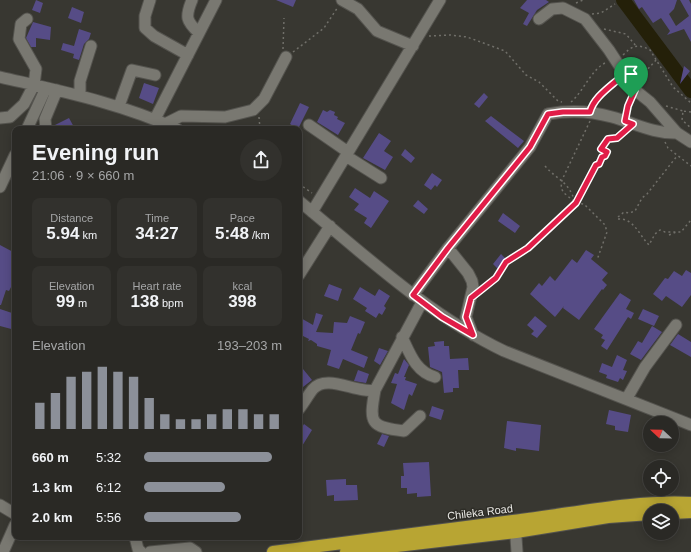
<!DOCTYPE html>
<html lang="en">
<head>
<meta charset="utf-8">
<style>
	:root { --surface:#2a2925; --page:#32312d; --text:#f1f3f6; --muted:#a5a6a7; --line:#464542; --accent:#8c9099 }
	body { margin:0; font-family:Arial,sans-serif; background:var(--page); color:var(--text); height:100vh; display:flex; flex-direction:column; font-size:15px; white-space:nowrap }
	* { box-sizing:border-box; margin:0 }
	p { font-size:13px; color:var(--muted) }
	.icon { flex:none; width:22px; height:22px; fill:none; stroke:currentColor; stroke-width:2; stroke-linecap:round; stroke-linejoin:round }
	.map { position:relative; flex:1; overflow:hidden }
	.details { position:absolute; left:12px; top:126px; width:290px; height:414px; display:flex; flex-direction:column; background:var(--surface); border-radius:8px; box-shadow:0 2px 10px #0003,0 0 0 1px var(--line) }
	.details>* { flex:none }
	.needle { width:26px; rotate:292deg }
	.tools { position:absolute; left:643px; top:416px; display:grid; gap:8px }
	.tools a { display:grid; place-items:center; width:36px; height:36px; border-radius:50%; background:var(--surface); box-shadow:0 2px 10px #0003,0 0 0 1px var(--line); font-size:20px }
	.pin { position:absolute; display:grid; place-items:center; width:34px; height:34px; color:#fff; margin:-41px -17px; border-radius:50% 50% 50% 0; rotate:-45deg; box-shadow:0 0 4px #0007 }
	.pin .icon { rotate:45deg }
	.round { display:grid; place-items:center; flex:none; width:42px; height:42px; border-radius:21px; background:var(--page) }
	.headline { display:flex; align-items:center; justify-content:space-between; height:68px; padding:0 20px }
	h1 { font-size:22px; font-weight:700; line-height:30px }
	.stats { display:grid; grid-template-columns:repeat(3,1fr); gap:6px; height:68px; padding:4px 20px }
	.stats div { display:grid; align-content:center; border-radius:8px; background:var(--page); text-align:center }
	.stats b { font-size:17px; font-weight:700 }
	.stats small { font-size:11px; font-weight:400 }
	.stats p { font-size:11px }
	.chart { height:112px; padding:8px 20px }
	.chart p { display:flex; justify-content:space-between }
	.chart svg { width:100%; height:72px; margin-top:4px; stroke:var(--accent); stroke-width:6 }
	ul { padding:0 20px; list-style:none; font-size:13px }
	li { display:grid; grid-template-columns:64px 48px 1fr; align-items:center; height:30px }
	li i { height:10px; border-radius:5px; background:var(--accent) }
	.map>svg:first-child { display:block }
	.lines { fill:none; stroke-linecap:round; stroke-linejoin:round }
	.river { stroke:#242009; stroke-width:14 }
	.building { fill:#564c86 }
	.minor-casing { stroke:#54534e; stroke-width:13 }
	.highway-casing { stroke:#54534e; stroke-width:14 }
	.path { stroke:#706f69; stroke-width:1.5; stroke-dasharray:2 3; stroke-linecap:butt }
	.minor { stroke:#797871; stroke-width:11 }
	.highway { stroke:#b8a533; stroke-width:12 }
	.route-casing { stroke:#fff; stroke-width:8 }
	.route { stroke:#e11d48; stroke-width:5 }
	.labels { text-anchor:middle; dominant-baseline:central; stroke-width:3; stroke-linejoin:round; paint-order:stroke }
	.street-label { font-size:11px; fill:#e9e8e4; stroke:#2e2d27 }
</style>
</head>
<body>
<div class="map">
<svg width="691" height="552" viewBox="0 0 691 552">
	<rect width="100%" height="100%" fill="#383731"/>
	<g class="lines">
		<path class="river" d="M 623,0 L 691,91"/>
	</g>
	<path class="building" d="M 36,0 L 43,3 L 40,13 L 32,10 Z
		M 276,0 L 296,0 L 293,7 Z
		M 527,0 L 546,0 L 549,2 L 537,10 L 527,26 L 523,24 L 529,13 L 520,8 Z
		M 634,0 L 677,0 L 674,9 L 669,14 L 676,26 L 689,16 L 680,0 L 689,0 L 691,4 L 691,42 L 684,29 L 667,35 L 670,31 L 661,18 L 653,23 L 642,7 L 639,9 Z
		M 72,7 L 84,12 L 81,23 L 68,18 Z
		M 33,22 L 51,27 L 50,40 L 36,38 L 36,47 L 31,47 L 26,38 Z
		M 79,29 L 91,33 L 89,39 L 84,44 L 79,60 L 73,58 L 74,54 L 61,50 L 63,43 L 74,46 Z
		M 684,66 L 690,71 L 680,84 Z
		M 144,83 L 159,88 L 153,104 L 139,98 Z
		M 484,93 L 488,97 L 479,108 L 474,104 Z
		M 300,103 L 309,107 L 298,129 L 290,124 Z
		M 323,110 L 327,112 L 330,110 L 335,112 L 334,115 L 338,117 L 337,119 L 345,123 L 338,135 L 317,122 Z
		M 491,116 L 524,141 L 518,148 L 485,121 Z
		M 69,118 L 75,129 L 53,129 L 53,126 Z
		M 379,133 L 391,141 L 384,151 L 393,157 L 385,170 L 363,158 Z
		M 405,149 L 415,158 L 411,163 L 401,155 Z
		M 432,173 L 442,180 L 437,187 L 435,185 L 431,190 L 424,185 Z
		M 355,188 L 370,198 L 374,191 L 389,201 L 371,228 L 364,223 L 367,218 L 354,210 L 359,204 L 349,197 Z
		M 418,200 L 428,209 L 424,214 L 413,206 Z
		M 503,213 L 520,226 L 515,233 L 498,221 Z
		M 0,245 L 15,253 L 15,279 L 9,291 L 6,290 L 1,305 L 0,305 Z
		M 586,250 L 594,255 L 591,259 L 608,273 L 602,280 L 607,285 L 603,290 L 602,289 L 579,320 L 563,308 L 564,306 L 555,317 L 530,294 L 539,283 L 542,286 L 550,276 L 555,281 L 572,259 L 577,263 Z
		M 501,254 L 506,259 L 498,269 L 493,264 Z
		M 686,270 L 691,273 L 691,295 L 682,307 L 666,296 L 662,301 L 653,294 L 665,278 L 668,279 L 674,271 L 682,276 Z
		M 329,284 L 342,289 L 338,301 L 324,296 Z
		M 360,287 L 375,296 L 379,289 L 390,296 L 384,306 L 386,308 L 382,315 L 379,313 L 376,318 L 365,311 L 367,308 L 353,299 Z
		M 620,293 L 631,300 L 626,309 L 634,313 L 631,319 L 628,317 L 607,350 L 601,346 L 605,340 L 601,338 L 603,335 L 594,329 Z
		M 0,309 L 15,314 L 15,330 L 0,326 Z
		M 643,309 L 659,316 L 654,326 L 638,319 Z
		M 316,313 L 323,315 L 316,332 L 333,333 L 334,322 L 347,323 L 350,316 L 365,322 L 360,334 L 358,333 L 351,350 L 368,357 L 364,368 L 343,359 L 339,369 L 327,365 L 331,350 L 317,346 L 317,344 L 311,340 L 308,341 L 309,339 L 303,336 L 299,344 L 299,317 L 313,325 Z
		M 535,316 L 547,326 L 537,338 L 531,334 L 534,331 L 527,325 Z
		M 652,326 L 662,332 L 641,360 L 630,354 L 638,341 L 642,343 Z
		M 678,334 L 691,342 L 691,357 L 670,345 Z
		M 444,341 L 444,346 L 449,346 L 450,359 L 468,358 L 469,370 L 458,370 L 459,388 L 453,388 L 453,392 L 444,393 L 442,372 L 430,367 L 428,347 L 435,346 L 434,342 Z
		M 379,348 L 388,351 L 380,365 L 374,361 Z
		M 617,355 L 627,360 L 623,370 L 627,371 L 623,380 L 620,378 L 618,382 L 606,378 L 607,375 L 599,372 L 602,363 L 612,367 Z
		M 404,359 L 409,365 L 404,377 L 406,377 L 405,380 L 417,384 L 412,396 L 409,394 L 404,410 L 391,403 L 397,384 L 391,383 L 395,373 L 398,374 Z
		M 303,369 L 312,380 L 303,387 L 299,381 L 299,372 Z
		M 358,370 L 369,374 L 366,383 L 354,381 Z
		M 432,406 L 444,410 L 441,420 L 429,416 Z
		M 609,410 L 631,415 L 628,432 L 615,430 L 615,426 L 606,424 Z
		M 507,421 L 541,425 L 539,451 L 516,448 L 516,451 L 504,448 Z
		M 304,424 L 312,430 L 299,451 L 299,432 Z
		M 382,434 L 389,436 L 384,447 L 377,444 Z
		M 429,462 L 431,496 L 417,497 L 417,493 L 407,494 L 407,488 L 401,488 L 401,476 L 404,476 L 403,463 Z
		M 346,479 L 346,485 L 357,485 L 358,500 L 334,501 L 334,495 L 327,496 L 326,480 Z"/>
	<g class="lines">
		<defs>
			<path id="minor" d="M 150,0 L 145,16 L 145,28 L 154,36 L 188,55
				M 192,0 C 185,17 186,21 199,33
				M 342,0 L 358,9 L 377,31 L 413,46
				M 539,19 L 552,9 L 563,8 L 585,19 L 609,50 L 635,90 L 650,102 L 677,133 L 691,142
				M 0,77 C 60,91 120,103 177,129
				M 80,95 L 80,81 L 91,46
				M 119,106 L 132,70 L 155,75
				M 0,118 L 10,117 L 24,104 L 34,85 L 36,69 L 19,39 L 21,24 L 27,19
				M 155,119 L 216,0
				M 165,124 L 181,116 L 225,117 L 253,110 L 264,99 L 286,57
				M 309,125 L 348,152
				M 27,129 L 46,88
				M 46,129 L 45,119 L 57,90
				M 346,156 L 381,178
				M 0,187 L 15,155
				M 299,201 C 365,255 427,314 504,351 L 691,425
				M 312,212 L 440,0
				M 448,248 L 468,273 L 472,281 L 473,287 L 466,317 L 473,335
				M 299,275 L 330,226
				M 413,295 L 448,248 L 530,147 L 548,114 C 570,110 591,111 612,117 C 634,123 654,134 677,133
				M 402,337 C 410,354 416,372 435,377
				M 375,390 C 369,423 370,427 404,431 L 420,416
				M 627,398 L 645,367 L 676,325
				M 299,409 C 304,403 308,395 313,389 C 327,373 357,394 375,390 L 422,302
				M 0,505 L 15,514
				M 515,523 L 517,552
				M 135,537 L 138,549 L 141,552
				M 3,552 L 15,525
				M 150,552 L 190,548 L 196,552"/>
			<path id="highway" d="M 672,513 L 691,512
				M 273,552 C 353,541 433,531 513,521 C 573,514 631,500 691,503
				M 346,552 L 516,532 L 608,517 L 650,514"/>
		</defs>
		<use href="#minor" class="minor-casing"/>
		<use href="#highway" class="highway-casing"/>
		<path class="path" d="M 576,3 L 583,0
			M 592,14 L 601,13 L 615,4
			M 604,29 L 626,34 L 636,46
			M 429,36 L 450,35 L 467,37 L 505,51 L 526,75 L 539,82 L 558,101 L 562,102
			M 283,49 L 284,18
			M 293,52 L 324,28 L 338,7
			M 623,55 C 632,46 637,43 650,50 L 673,87 L 691,103
			M 638,80 L 656,60
			M 571,102 C 584,91 591,69 607,62
			M 594,104 L 605,90 L 618,80
			M 666,106 L 683,111
			M 626,111 L 631,98
			M 691,112 L 683,111 L 682,120 L 691,128
			M 259,117 L 260,129
			M 590,121 L 562,180 L 561,188 L 564,193 L 576,203 L 584,204 L 605,225 L 607,232 L 597,260
			M 665,142 L 668,148 L 691,166
			M 545,166 C 558,181 568,180 575,202
			M 299,184 L 312,193
			M 618,217 L 624,212 L 629,213 L 635,211 L 642,198 L 647,194 L 677,156
			M 618,219 C 634,218 639,235 649,245 L 655,234 L 660,230 L 665,232 L 681,232 L 691,220
			M 669,235 L 676,232
			M 483,287 L 496,278 L 506,262 L 529,248 L 576,203 L 596,165 L 599,164 L 602,157 L 605,155 L 607,152 L 601,149 L 608,139 L 617,138 L 624,131"/>
		<use href="#minor" class="minor"/>
		<use href="#highway" class="highway"/>
	</g>
	<g class="lines">
		<defs>
			<path id="route" d="M 624,74 L 635,90 L 628,106 L 625,121 L 633,124 L 617,138 L 608,139 L 601,149 L 607,152 L 605,156 L 602,157 L 599,164 L 596,165 L 576,203 L 528,248 L 506,262 L 496,278 L 471,298 L 466,317 L 473,335 L 442,317 L 413,295 L 448,248 L 530,147 L 548,114 L 563,112 L 590,112 C 594,96 612,86 624,74 Z"/>
		</defs>
		<use href="#route" class="route-casing"/>
		<use href="#route" class="route"/>
	</g>
	<g class="labels">
		<g class="street-label">
			<text transform="translate(480 512) rotate(-7)">Chileka Road</text>
		</g>
	</g>
</svg>
<div class="tools">
<a><svg class="needle" viewBox="-14 -14 28 28"><path d="M0-13l5 13h-10z" fill="#e53935"/><path d="M0 13l5-13h-10z" fill="#a5a6a7"/></svg></a>
<a><svg class="icon" aria-label="locate" viewBox="0 0 24 24"><circle cx="12" cy="12" r="6"/><path d="M12 2v4M12 18v4M2 12h4M18 12h4"/></svg></a>
<a><svg class="icon" aria-label="layers" viewBox="0 0 24 24"><path d="M12 4l9 5-9 5-9-5zM3 14l9 5 9-5"/></svg></a>
</div>
<div class="pin" style="left:631px;top:98px;background:#1e9e55"><svg class="icon" aria-label="arrive" viewBox="0 0 24 24"><path d="M6 21V4h12l-3 4 3 4H6"/></svg></div>
<section class="details">
<div class="headline"><div><h1>Evening run</h1><p>21:06 · 9 × 660 m</p></div><a class="round"><svg class="icon" aria-label="share" viewBox="0 0 24 24"><path d="M12 15V3M7 8l5-5 5 5M5 13v7h14v-7"/></svg></a></div>
<div class="stats">
<div><p>Distance</p><b>5.94<small> km</small></b></div>
<div><p>Time</p><b>34:27</b></div>
<div><p>Pace</p><b>5:48<small> /km</small></b></div>
</div>
<div class="stats">
<div><p>Elevation</p><b>99<small> m</small></b></div>
<div><p>Heart rate</p><b>138<small> bpm</small></b></div>
<div><p>kcal</p><b>398</b></div>
</div>
<div class="chart"><p><span>Elevation</span>193–203 m</p>
<svg viewBox="0 0 160 44" preserveAspectRatio="none"><path d="M5 44V28M15 44V22M25 44V12M35 44V9M45 44V6M55 44V9M65 44V12M75 44V25M85 44V35M95 44V38M105 44V38M115 44V35M125 44V32M135 44V32M145 44V35M155 44V35"/></svg>
</div>
<ul>
<li><b>660 m</b>5:32<i style="width:93%"></i></li>
<li><b>1.3 km</b>6:12<i style="width:59%"></i></li>
<li><b>2.0 km</b>5:56<i style="width:70%"></i></li>
</ul>
</section>
</div>
</body>
</html>
